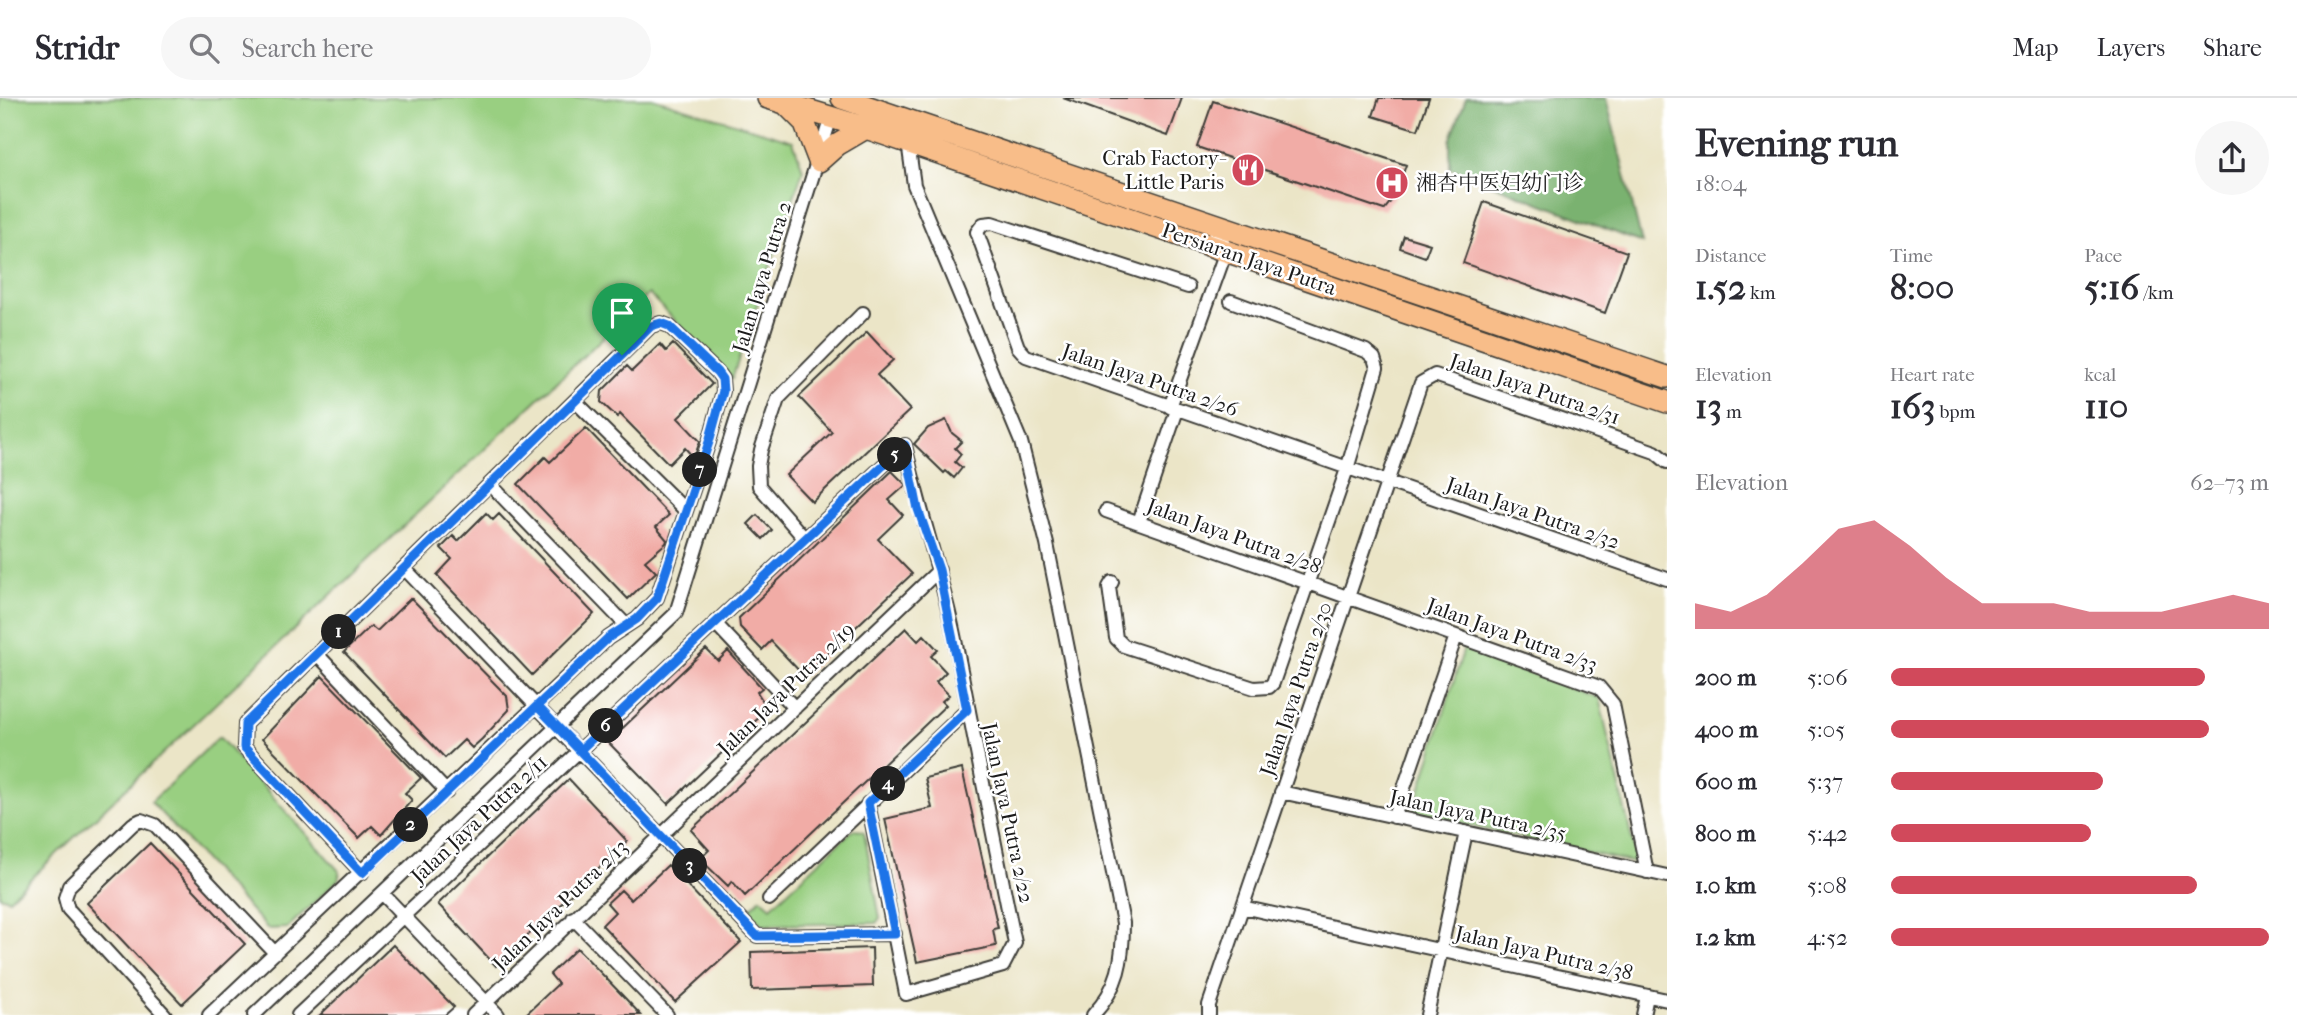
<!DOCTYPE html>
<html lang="en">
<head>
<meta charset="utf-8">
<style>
	:root { --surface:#fff; --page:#f7f7f7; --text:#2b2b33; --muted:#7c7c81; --line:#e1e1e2; --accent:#d1495b }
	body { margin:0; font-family:"IM FELL French Canon","Noto Serif SC",serif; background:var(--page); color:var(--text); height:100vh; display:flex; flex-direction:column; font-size:26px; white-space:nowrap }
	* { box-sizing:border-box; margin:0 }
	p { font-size:23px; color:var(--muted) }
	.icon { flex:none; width:38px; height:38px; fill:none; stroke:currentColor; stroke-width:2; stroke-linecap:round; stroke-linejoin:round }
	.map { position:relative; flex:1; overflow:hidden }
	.side { display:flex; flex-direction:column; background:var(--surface); width:630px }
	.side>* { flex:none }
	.pin { position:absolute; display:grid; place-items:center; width:60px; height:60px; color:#fff; margin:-72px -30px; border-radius:50% 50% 50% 0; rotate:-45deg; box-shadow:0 0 7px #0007 }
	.pin .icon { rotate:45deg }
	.km { position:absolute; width:35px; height:35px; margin:-18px; border-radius:50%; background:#222; color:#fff; font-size:19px; line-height:35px; text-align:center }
	.round { display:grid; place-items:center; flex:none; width:74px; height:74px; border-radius:37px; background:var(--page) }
	.summary { display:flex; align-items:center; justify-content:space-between; height:119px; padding:0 28px }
	h1 { font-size:38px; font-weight:800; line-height:52px }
	.stats { display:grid; grid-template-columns:repeat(3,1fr); gap:10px; height:119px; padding:7px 28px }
	.stats div { display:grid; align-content:center }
	.stats b { font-size:35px; font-weight:800 }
	.stats small { font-size:19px; font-weight:400 }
	.stats p { font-size:19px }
	.chart { height:196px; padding:14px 28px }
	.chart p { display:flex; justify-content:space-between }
	.chart svg { width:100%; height:126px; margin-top:7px; fill:var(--accent); opacity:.7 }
	ul { padding:0 28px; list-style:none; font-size:23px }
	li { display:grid; grid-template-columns:112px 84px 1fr; align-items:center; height:52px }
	li i { height:18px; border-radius:9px; background:var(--accent) }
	header { display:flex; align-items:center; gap:42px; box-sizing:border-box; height:98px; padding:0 35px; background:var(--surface); border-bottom:2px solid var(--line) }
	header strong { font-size:33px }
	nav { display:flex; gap:38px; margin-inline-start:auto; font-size:24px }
	.search { width:490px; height:63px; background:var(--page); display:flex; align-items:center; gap:18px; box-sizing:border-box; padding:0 24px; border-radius:38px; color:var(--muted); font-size:26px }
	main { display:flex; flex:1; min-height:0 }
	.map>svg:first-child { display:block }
	.green { fill:#99cf81; stroke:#5a764e; stroke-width:2 }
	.forest { fill:#7ab26f; stroke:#4b6746; stroke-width:2 }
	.building { fill:#f1aca6 }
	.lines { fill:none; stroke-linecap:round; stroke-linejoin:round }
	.minor-casing { stroke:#3b3a36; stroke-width:16 }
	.primary-casing { stroke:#3b3a36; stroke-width:24 }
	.minor { stroke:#fff; stroke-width:12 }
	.primary { stroke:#f8bd89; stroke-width:21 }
	.route-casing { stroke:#fff; stroke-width:14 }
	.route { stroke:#1a73e8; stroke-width:9 }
	.labels { text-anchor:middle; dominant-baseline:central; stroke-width:5; stroke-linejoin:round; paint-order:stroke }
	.poi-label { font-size:21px; fill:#1c1c1c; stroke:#fff; text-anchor:end }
	.street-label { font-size:21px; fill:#1c1c1c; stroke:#fff }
</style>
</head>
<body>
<header>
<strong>Stridr</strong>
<div class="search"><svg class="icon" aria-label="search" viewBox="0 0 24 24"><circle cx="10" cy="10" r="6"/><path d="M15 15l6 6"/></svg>Search here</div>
<nav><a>Map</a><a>Layers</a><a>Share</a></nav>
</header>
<main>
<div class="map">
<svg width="1667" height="917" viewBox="0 0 1667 917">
	<rect width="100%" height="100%" fill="#fff"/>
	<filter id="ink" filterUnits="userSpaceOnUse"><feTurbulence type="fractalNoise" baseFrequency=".0143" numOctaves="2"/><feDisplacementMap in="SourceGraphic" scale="14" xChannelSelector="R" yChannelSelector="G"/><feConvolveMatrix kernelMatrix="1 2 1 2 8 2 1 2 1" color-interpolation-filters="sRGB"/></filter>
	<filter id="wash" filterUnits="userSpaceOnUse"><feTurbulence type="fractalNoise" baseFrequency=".00686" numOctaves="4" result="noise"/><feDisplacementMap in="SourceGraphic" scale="28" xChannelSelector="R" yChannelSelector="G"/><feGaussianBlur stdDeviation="1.57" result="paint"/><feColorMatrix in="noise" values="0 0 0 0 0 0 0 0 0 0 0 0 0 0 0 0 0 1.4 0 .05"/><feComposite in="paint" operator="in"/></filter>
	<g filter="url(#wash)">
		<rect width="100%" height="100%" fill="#ebe5c7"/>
		<path class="green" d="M 0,0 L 652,0 L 793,43 L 803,72 L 732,281 L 649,196 L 9,801 L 0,798 Z
			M 1464,550 L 1599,600 L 1635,755 L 1635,765 L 1413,715 Z
			M 219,639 L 340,774 L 338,782 L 287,830 L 268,831 L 151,704 Z
			M 854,731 L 864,734 L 880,820 L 876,825 L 763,827 L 747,814 L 761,800 L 771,809 Z"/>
		<path class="forest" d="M 1466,0 L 1606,0 L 1642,145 L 1450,70 L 1450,43 Z"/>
		<g id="blocks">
			<path class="building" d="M 1063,0 L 1182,0 L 1168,38 Z
				M 1379,0 L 1429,0 L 1418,32 L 1373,18 Z
				M 1213,3 L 1406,67 L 1395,98 L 1384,112 L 1197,49 Z
				M 1484,104 L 1627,154 L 1605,215 L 1463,165 Z
				M 1404,138 L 1430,146 L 1425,159 L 1400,150 Z
				M 867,234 L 893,262 L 877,277 L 910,312 L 812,404 L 786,377 L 832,334 L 799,299 Z
				M 660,246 L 666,253 L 673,246 L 712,286 L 678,320 L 700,343 L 694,360 L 685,350 L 669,366 L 620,316 L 617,319 L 601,304 L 602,293 L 627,268 L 632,273 Z
				M 946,322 L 952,335 L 962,343 L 955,350 L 961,356 L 955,364 L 962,370 L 954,380 L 946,373 L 944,375 L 914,346 L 928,330 Z
				M 586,330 L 669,417 L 656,429 L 667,442 L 666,445 L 645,463 L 656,474 L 628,501 L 518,386 L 545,359 L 550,364 Z
				M 892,373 L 906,387 L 889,402 L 903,417 L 878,441 L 912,476 L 804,578 L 771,543 L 762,552 L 740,529 L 739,520 Z
				M 486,415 L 493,422 L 499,416 L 594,516 L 532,577 L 437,477 L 452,461 L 441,450 L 453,438 L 458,443 Z
				M 757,417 L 772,432 L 763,441 L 748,426 Z
				M 411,500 L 507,598 L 509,612 L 482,641 L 472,650 L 464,642 L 445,660 L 344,554 L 371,528 L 377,533 Z
				M 906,530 L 918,543 L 924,537 L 938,552 L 931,558 L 946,574 L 936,584 L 949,597 L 942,603 L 946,607 L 745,798 L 732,783 L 728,788 L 700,761 L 709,752 L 691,732 Z
				M 706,551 L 718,563 L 728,553 L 762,590 L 757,594 L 768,611 L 668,706 L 608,644 Z
				M 322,578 L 421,680 L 405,695 L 412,702 L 381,737 L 372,728 L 359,740 L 262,641 Z
				M 962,671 L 998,830 L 993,831 L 996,848 L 917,864 L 885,721 L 932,710 L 925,680 Z
				M 569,681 L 627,743 L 496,868 L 438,806 Z
				M 150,745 L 245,846 L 182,906 L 87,805 Z
				M 668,767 L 741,844 L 675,904 L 602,827 L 615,814 L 607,805 L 621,792 L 631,802 Z
				M 393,847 L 454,909 L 445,917 L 320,917 Z
				M 577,850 L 623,898 L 641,917 L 525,917 L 558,886 L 550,876 Z
				M 872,850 L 873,888 L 752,892 L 751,854 Z"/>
		</g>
	</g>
	<g filter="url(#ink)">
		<use href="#blocks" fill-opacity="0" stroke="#3b3a36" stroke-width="2"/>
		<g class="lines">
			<defs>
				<path id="minor" d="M 908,44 L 914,87 L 1021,344 L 1047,446 L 1123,825 C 1123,862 1119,889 1093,917
					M 1188,189 L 992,125 L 983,126 L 977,134 L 1018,249 L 1026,258 L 1667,481
					M 575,303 L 686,413
					M 1170,309 L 1226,153 L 1222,140 L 1211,129
					M 490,386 L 626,527
					M 1106,413 L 1599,589 L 1613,606 L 1647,774
					M 1139,424 L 1177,312
					M 805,441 L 759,388 L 758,368 L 761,352 L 778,301 L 863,215
					M 404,470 L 757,838 L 895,836
					M 1112,484 L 1109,489 L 1116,540 L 1124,548 L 1254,590 L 1269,589 L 1273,585 L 1347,371 L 1377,270 L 1374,260 L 1366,253 L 1231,203
					M 715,525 L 795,610
					M 317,556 L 447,694
					M 1281,694 L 1667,778
					M 868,705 L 906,896 L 1003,868 L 1015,845 C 994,744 975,643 955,542 C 942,476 919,413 905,347
					M 1394,719 L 1456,538
					M 382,795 L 498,917
					M 769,801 L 967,612
					M 1242,809 L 1667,902
					M 573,820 L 667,917
					M 165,917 L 68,811 L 65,800 L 69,788 L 133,726 L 141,722 L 155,727 L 275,855
					M 209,917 L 608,540 L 637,521 L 657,500 L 709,344 L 723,293 L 722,281 L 717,274 L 669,228 L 661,225 L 651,228 L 245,626 L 244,649 L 362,775
					M 254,917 L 676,515 L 831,19
					M 298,917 L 905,347
					M 473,917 L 939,472
					M 1209,917 L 1209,907 L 1421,285 L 1435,277 L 1655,354 L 1667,364
					M 1427,917 L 1466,734
					M 1643,917 L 1647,898"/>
				<path id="primary" d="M 768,0 L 866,30 L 1667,304
					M 842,0 L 1667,279
					M 786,6 L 804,24 L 819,63 L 837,47 L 866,30"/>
			</defs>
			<use href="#minor" class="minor-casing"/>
			<use href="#primary" class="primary-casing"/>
			<use href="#minor" class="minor"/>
			<use href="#primary" class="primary"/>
		</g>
	</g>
	<g class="lines" filter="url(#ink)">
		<defs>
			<path id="route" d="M 622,257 L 245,626 L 244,649 L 362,775 L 537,608 L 757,838 L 895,836 L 868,705 L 967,612 L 939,472 L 918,411 L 905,347 L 580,652 L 537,608 L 608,540 L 637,521 L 657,500 L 709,344 L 723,293 L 722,281 L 717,274 L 669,228 L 661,225 L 651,228 L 622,257"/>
		</defs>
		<use href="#route" class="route-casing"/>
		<use href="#route" class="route"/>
	</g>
	<defs>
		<symbol id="restaurant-disc" viewBox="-11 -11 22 22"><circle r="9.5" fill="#d1495b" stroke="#fff"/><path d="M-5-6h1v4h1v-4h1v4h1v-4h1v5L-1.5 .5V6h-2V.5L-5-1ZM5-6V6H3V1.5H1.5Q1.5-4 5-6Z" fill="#fff"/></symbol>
		<symbol id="hospital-disc" viewBox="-11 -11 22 22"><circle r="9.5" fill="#d1495b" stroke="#fff"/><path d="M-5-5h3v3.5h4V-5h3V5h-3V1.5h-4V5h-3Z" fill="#fff"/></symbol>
	</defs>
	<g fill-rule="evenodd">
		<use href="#restaurant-disc" x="1229" y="53" width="38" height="38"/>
		<use href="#hospital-disc" x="1373" y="66" width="38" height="38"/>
	</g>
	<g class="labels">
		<g class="poi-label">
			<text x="1224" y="60">Crab Factory-<tspan x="1224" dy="24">Little Paris</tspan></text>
			<text x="1416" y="85" text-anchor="start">湘杏中医妇幼门诊</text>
		</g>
		<g class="street-label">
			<text transform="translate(1249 161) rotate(19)">Persiaran Jaya Putra</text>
			<text transform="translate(762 179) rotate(-73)">Jalan Jaya Putra 2</text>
			<text transform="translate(1150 282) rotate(19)">Jalan Jaya Putra 2/26</text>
			<text transform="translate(1535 291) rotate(19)">Jalan Jaya Putra 2/31</text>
			<text transform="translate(1533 415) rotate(19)">Jalan Jaya Putra 2/32</text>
			<text transform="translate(1234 438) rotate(20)">Jalan Jaya Putra 2/28</text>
			<text transform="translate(1512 537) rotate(20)">Jalan Jaya Putra 2/33</text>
			<text transform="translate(786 591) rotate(-44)">Jalan Jaya Putra 2/19</text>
			<text transform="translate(1296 591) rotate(-71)">Jalan Jaya Putra 2/30</text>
			<text transform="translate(1008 715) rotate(78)">Jalan Jaya Putra 2/22</text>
			<text transform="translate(1478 717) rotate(12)">Jalan Jaya Putra 2/35</text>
			<text transform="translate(479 721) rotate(-43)">Jalan Jaya Putra 2/11</text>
			<text transform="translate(560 807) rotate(-44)">Jalan Jaya Putra 2/13</text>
			<text transform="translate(1544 855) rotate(13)">Jalan Jaya Putra 2/38</text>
		</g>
	</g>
</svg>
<div class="pin" style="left:622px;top:257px;background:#1e9e55"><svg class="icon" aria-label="arrive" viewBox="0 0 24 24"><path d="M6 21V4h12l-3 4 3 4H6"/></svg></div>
<b class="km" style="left:339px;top:534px">1</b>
<b class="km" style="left:411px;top:727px">2</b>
<b class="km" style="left:690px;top:768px">3</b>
<b class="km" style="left:888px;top:686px">4</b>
<b class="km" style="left:895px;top:357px">5</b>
<b class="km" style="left:606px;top:628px">6</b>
<b class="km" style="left:700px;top:372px">7</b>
</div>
<section class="side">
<div class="summary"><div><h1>Evening run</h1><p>18:04</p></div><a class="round"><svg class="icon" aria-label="share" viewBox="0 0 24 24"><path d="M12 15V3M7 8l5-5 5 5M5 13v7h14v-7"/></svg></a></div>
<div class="stats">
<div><p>Distance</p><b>1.52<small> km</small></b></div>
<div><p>Time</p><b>8:00</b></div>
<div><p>Pace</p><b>5:16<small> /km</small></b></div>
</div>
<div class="stats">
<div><p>Elevation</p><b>13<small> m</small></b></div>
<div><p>Heart rate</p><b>163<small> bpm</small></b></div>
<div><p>kcal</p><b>110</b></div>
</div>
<div class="chart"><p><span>Elevation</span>62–73 m</p>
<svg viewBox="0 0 160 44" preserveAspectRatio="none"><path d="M0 44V35L10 38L20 32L30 21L40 9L50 6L60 15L70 26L80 35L90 35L100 35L110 38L120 38L130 38L140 35L150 32L160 35V44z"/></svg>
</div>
<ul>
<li><b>200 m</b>5:06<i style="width:83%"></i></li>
<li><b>400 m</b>5:05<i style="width:84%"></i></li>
<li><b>600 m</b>5:37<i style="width:56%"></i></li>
<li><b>800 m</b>5:42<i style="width:53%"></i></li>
<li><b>1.0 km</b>5:08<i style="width:81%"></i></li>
<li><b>1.2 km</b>4:52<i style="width:100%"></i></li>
</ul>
</section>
</main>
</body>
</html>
